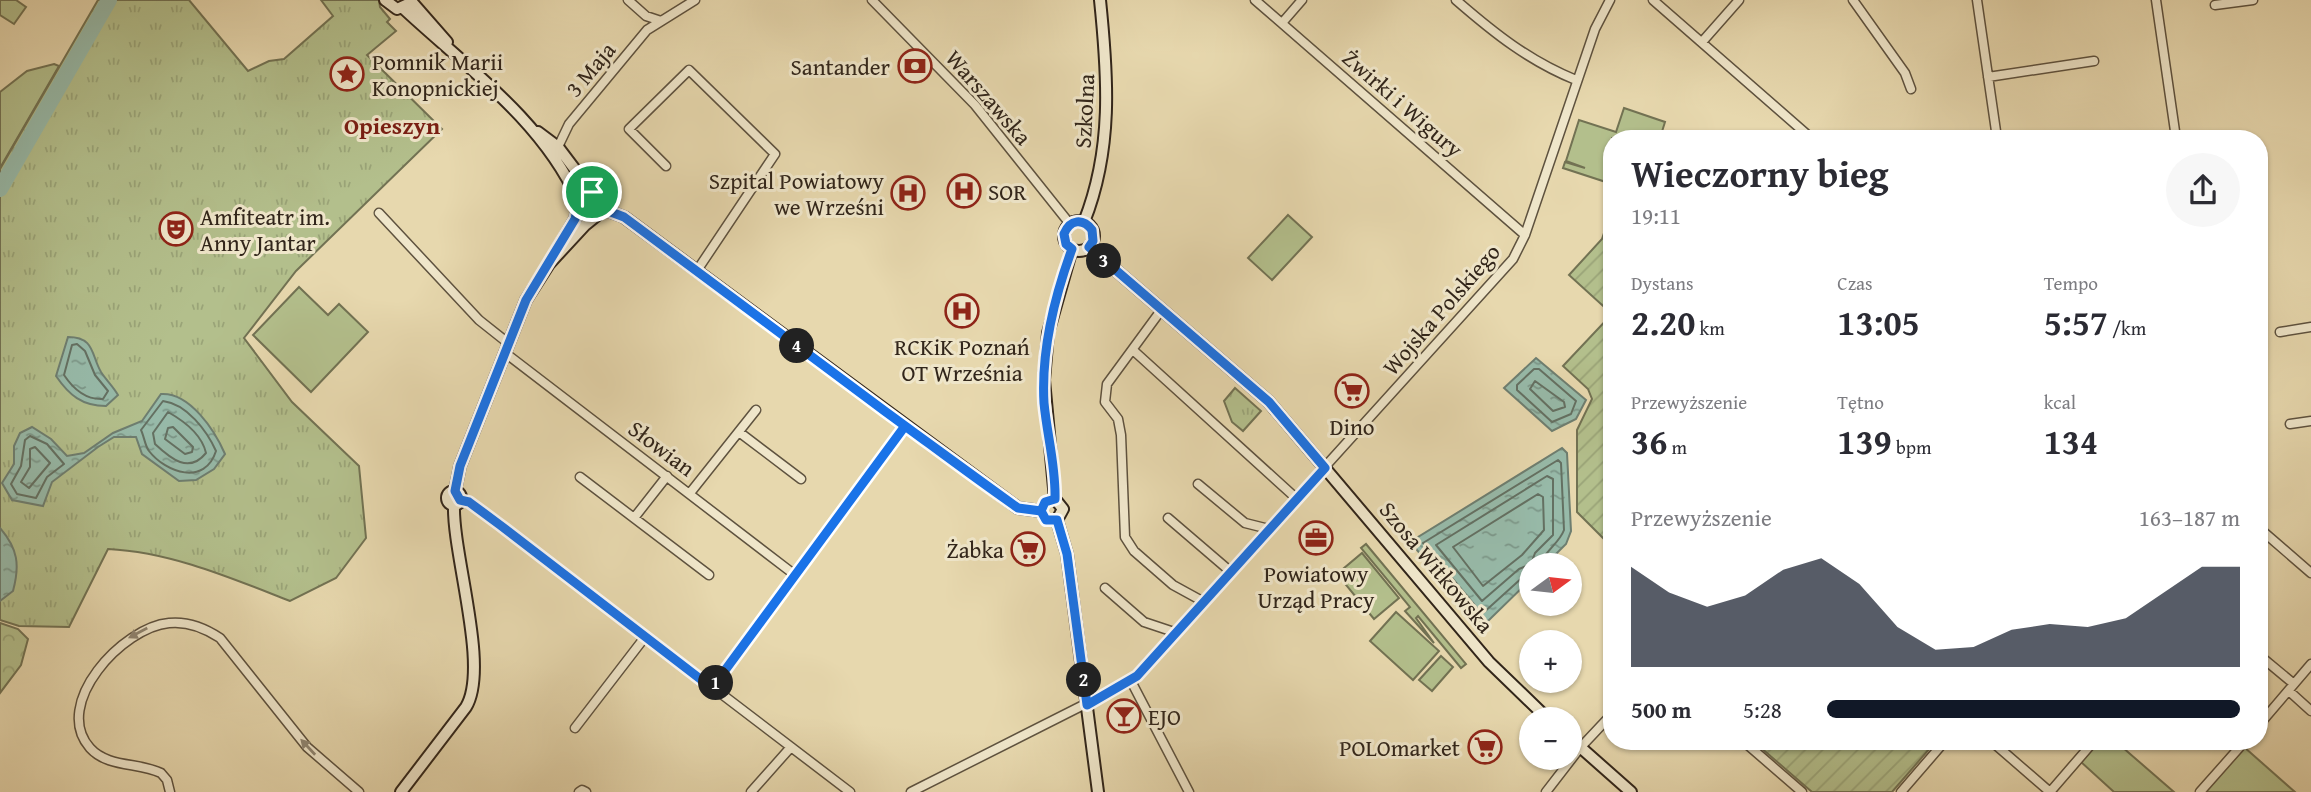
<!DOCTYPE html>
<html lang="pl">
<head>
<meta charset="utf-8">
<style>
	:root { --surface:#fff; --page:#f7f7f7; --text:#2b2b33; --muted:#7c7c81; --accent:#111827 }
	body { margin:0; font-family:"Gentium Book Plus",serif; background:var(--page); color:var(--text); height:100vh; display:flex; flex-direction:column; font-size:26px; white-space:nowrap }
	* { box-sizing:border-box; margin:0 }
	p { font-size:23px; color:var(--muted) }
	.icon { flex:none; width:38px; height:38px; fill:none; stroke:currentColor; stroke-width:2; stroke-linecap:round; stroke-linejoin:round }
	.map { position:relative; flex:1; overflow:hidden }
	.panel { position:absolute; left:1603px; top:130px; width:665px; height:620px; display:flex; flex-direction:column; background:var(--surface); border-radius:28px; box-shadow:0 2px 5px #0004 }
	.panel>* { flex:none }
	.needle { width:46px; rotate:75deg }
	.tools { position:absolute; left:1519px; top:553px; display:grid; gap:14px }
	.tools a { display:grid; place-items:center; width:63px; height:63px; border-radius:50%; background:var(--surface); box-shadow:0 2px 5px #0004; font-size:35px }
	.pin { position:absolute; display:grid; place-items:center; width:60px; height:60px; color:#fff; margin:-30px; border:4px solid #fff; border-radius:50%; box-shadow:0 2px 7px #0007 }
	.km { position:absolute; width:35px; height:35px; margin:-18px; border-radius:50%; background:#222; color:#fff; font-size:19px; line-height:35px; text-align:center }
	.round { display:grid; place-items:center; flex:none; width:74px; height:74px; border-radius:37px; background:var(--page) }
	.head { display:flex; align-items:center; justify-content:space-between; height:119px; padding:0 28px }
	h1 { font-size:38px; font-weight:600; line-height:52px }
	.figures { display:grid; grid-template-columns:repeat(3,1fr); gap:10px; height:119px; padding:7px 28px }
	.figures div { display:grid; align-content:center }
	.figures b { font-size:35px; font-weight:600 }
	.figures small { font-size:19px; font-weight:400 }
	.figures p { font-size:19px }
	.chart { height:196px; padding:14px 28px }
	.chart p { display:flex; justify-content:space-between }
	.chart svg { width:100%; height:126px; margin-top:7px; fill:var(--accent); opacity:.7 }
	ul { padding:0 28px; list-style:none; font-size:23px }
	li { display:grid; grid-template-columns:112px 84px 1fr; align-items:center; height:52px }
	li i { height:18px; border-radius:9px; background:var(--accent) }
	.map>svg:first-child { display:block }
	.grass { fill:#b3bf8c; stroke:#727253; stroke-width:2 }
	.forest { fill:url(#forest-crowns); stroke:#727253; stroke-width:2 }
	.park { fill:url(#park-tufts); stroke:#727253; stroke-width:2 }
	.garden { fill:url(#garden-furrows); stroke:#727253; stroke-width:2 }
	.water { fill:url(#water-ripples); stroke:#6e7e70; stroke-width:2 }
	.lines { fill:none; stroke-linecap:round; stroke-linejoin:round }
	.shore { stroke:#647062; stroke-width:2 }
	.river { stroke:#97baa9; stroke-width:16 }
	.street-casing { stroke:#5e523f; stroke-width:11 }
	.secondary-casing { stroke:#31251a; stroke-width:14 }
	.street { stroke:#efe6ca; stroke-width:8 }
	.secondary { stroke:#efe6ca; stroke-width:10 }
	.oneway { fill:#908672 }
	.route-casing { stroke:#fff; stroke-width:14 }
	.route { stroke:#1a73e8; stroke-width:9 }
	.labels { text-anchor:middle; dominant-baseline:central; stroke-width:6; stroke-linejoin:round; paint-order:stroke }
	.poi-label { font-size:23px; fill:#31251a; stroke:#efe6ca; text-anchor:start }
	.street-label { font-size:23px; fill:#31251a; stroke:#efe6ca }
	.neighbourhood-label { font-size:24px; font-weight:bold; fill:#7a1f14; stroke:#efe6ca }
</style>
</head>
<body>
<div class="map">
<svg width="2311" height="792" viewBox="0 0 2311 792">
	<defs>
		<pattern id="forest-crowns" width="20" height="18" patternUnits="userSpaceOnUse" patternTransform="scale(1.75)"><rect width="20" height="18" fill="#b3bf8c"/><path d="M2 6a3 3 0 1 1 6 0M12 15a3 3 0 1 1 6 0" fill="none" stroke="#9aa478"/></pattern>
		<pattern id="park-tufts" width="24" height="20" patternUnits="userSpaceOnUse" patternTransform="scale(1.75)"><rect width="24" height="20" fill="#b3bf8c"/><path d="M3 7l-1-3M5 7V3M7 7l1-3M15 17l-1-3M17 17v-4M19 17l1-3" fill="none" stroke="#9aa478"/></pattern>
		<pattern id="garden-furrows" width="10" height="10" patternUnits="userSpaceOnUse" patternTransform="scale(1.75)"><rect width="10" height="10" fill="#b3bf8c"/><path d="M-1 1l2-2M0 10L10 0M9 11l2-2" fill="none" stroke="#9aa478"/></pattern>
		<pattern id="water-ripples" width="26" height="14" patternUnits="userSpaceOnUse" patternTransform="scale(1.75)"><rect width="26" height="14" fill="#97baa9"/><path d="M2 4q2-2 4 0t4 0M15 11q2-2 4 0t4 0" fill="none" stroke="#7c9789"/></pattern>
	</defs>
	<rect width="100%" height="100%" fill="#e7d8ae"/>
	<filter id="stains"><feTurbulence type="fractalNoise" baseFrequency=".00286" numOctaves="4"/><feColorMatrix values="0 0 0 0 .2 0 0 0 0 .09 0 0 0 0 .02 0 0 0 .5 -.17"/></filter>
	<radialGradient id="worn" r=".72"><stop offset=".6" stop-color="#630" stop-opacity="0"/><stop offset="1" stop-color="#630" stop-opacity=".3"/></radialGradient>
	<path class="grass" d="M 0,0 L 16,0 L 26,7 L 14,24 L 0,15 Z
		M 54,64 L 59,66 L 0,168 L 0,92 L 27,71 Z
		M 1624,108 L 1665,122 L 1660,138 L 1612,138 L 1612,184 L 1563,168 L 1565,162 L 1585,168 L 1566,161 L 1579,120 L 1616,132 Z
		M 1288,215 L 1312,237 L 1272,280 L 1248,258 Z
		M 299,287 L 328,315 L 339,304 L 368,332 L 311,392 L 253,335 Z
		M 1366,544 L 1466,664 L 1461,668 L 1418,616 L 1416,618 L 1434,643 L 1405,611 L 1410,607 L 1361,548 Z
		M 1362,553 L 1399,598 L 1374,619 L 1337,574 Z
		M 1396,612 L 1439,651 L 1413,680 L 1370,641 Z
		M 1441,656 L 1453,667 L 1432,691 L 1419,680 Z
		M 2100,740 L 2114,740 L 2174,792 L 2114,792 L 2081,762 Z
		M 2244,747 L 2295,792 L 2205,792 Z"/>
	<path class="forest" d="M 0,623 L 18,629 L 28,639 L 21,665 L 0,693 Z"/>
	<path class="park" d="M 98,0 L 189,0 L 248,71 L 269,61 L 284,59 L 333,16 L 321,0 L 379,0 L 380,7 L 390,19 L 387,22 L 396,31 L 367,55 L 442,129 L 296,271 L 244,338 L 292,402 L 359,466 L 366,538 L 336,578 L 290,601 C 231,578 171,552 108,549 L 69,627 L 19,626 L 0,620 L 0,169 Z
		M 1235,388 L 1261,411 L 1243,431 L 1232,422 L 1224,401 Z"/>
	<path class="garden" d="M 1612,209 L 1612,547 L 1577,512 L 1577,430 L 1592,399 L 1588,389 L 1563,366 L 1612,314 L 1569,275 L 1602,239 Z
		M 1752,740 L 1937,740 L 1892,792 L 1812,792 Z"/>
	<path class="water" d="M 68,337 C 95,337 91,355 101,372 C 106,380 113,386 118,395 L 106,406 C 82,406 69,395 56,376 Z
		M 1536,358 L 1586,400 L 1576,419 L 1552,431 L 1504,388 Z
		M 161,394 C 190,392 215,431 225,454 L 214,469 L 196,480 L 179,481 L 142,454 L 136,437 L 114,437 L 98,447 L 52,482 L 43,506 L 12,500 L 2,483 L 14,464 L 14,446 L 20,433 L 32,427 L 51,439 L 67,456 L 84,453 L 113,433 L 142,421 Z
		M 1562,448 L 1567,453 L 1571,531 L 1566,544 L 1545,565 L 1531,565 L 1531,579 L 1488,621 L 1478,621 L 1410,542 Z
		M 0,528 C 18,549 20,565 13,591 L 0,601 Z"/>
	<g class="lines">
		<path class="shore" d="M 77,344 L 85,351 L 95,375 L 108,391 L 103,399 C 86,400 74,390 64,375 L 72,345 Z
			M 1534,369 L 1539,369 L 1576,401 L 1571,414 L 1552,422 L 1517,390 L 1517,385 Z
			M 1535,381 L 1564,402 L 1565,407 L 1553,411 L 1530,389 Z
			M 163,401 C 187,404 207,431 216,451 C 205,486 166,473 149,451 C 145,446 144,436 141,430 Z
			M 168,412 C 184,421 202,435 206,453 C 189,474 171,459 155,444 L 153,433 Z
			M 173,427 L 193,447 L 192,452 L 185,454 L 165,439 L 168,428 Z
			M 30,436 L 47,444 L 64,464 L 47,477 L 36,498 L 17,494 L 11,484 L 21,466 L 25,440 Z
			M 35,447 L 50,463 L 29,488 L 21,482 L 30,467 L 30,449 Z
			M 1547,476 L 1553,479 L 1553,535 L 1535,553 L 1531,564 L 1519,569 L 1482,601 L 1436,545 Z
			M 1538,494 L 1543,497 L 1544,530 L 1522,555 L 1483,586 L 1453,547 Z
			M 1531,574 L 1524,576 L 1482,614 L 1423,543 L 1558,460 L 1561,463 L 1564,530 C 1559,544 1543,552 1541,565"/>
		<path class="river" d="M 0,189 L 109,0"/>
		<defs>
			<path id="street" d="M 628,0 L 646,16 L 661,21
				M 872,0 L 975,105 L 1070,224
				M 1255,0 L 1525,235
				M 1456,0 C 1494,33 1529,61 1576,80
				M 1653,0 L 1811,138
				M 1853,0 L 1905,73 L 1911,89
				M 1977,0 L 1997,138
				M 2156,0 L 2176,138
				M 2215,5 L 2253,0
				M 1282,23 L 1302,0
				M 1702,42 L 1739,0
				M 1988,77 L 2094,61
				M 558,147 L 569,124 L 647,30 L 695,0
				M 666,166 L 629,129 L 689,70 L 775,154 L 696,272
				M 379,213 L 479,320 L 508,343
				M 1162,309 L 1107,384 L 1105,402 L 1118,419 L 1121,435 L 1125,537 L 1134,551 L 1173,585 L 1204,602
				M 2280,332 L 2311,327
				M 1134,351 L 1297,499
				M 504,352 L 795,575
				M 2290,424 L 2311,421
				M 739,432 L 801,479
				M 580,477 L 709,575
				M 1198,484 L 1245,523 L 1269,529
				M 690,493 L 756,410
				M 460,500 L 469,502 L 500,525 L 850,792
				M 634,518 L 667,476
				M 1168,518 L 1231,572
				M 2259,528 L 2311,573
				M 1105,588 L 1144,622 L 1177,633
				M 2259,655 L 2294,684
				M 1131,681 L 1189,792
				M 712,688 L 906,426
				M 2289,691 L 2311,711
				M 2259,725 L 2311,664
				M 575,728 L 645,637
				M 1742,740 L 1802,792
				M 1990,740 L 2050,792
				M 170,792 L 167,780 L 161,773 C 139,762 108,768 90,748 C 51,704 123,627 169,623 C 188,621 205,628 220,638 L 307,747 L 359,792
				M 579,792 L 582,790 L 586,792
				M 751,792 L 791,747
				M 911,792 L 1131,681 L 1513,259 L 1525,235 L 1595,29 L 1610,0
				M 1546,792 L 1580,748 L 1612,714
				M 1901,792 L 1946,740
				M 2050,792 L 2095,740
				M 2200,792 L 2246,740"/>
			<path id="secondary" d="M 385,0 L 397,9 L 408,4
				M 411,1 L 447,42
				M 403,8 C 464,65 543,121 578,200
				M 538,132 L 558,147 L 592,192
				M 603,209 L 624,217 L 1018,508 L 1041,511
				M1064 236a15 15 0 1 1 30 0a15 15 0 1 1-30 0Z
				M 1084,222 C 1113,149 1108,77 1100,0
				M 1089,247 L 1269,402 L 1489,662 L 1548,719
				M 455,491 L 460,466 L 526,300 L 549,264 L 585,225 L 601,212 L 603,203 L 598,194 L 588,192 L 580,197 L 575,219 L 549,264
				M447 498a7 7 0 1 1 14 0a7 7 0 1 1-14 0Z
				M 1055,499 L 1044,380 L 1048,333 L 1072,249
				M 1055,499 L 1063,509 L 1057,520
				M 1057,520 L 1067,554 L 1098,792
				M 1570,738 L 1631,792
				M 401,792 L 466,707 C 490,667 452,554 454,504"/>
		</defs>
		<use href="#street" class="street-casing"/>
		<use href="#secondary" class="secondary-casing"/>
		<use href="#street" class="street"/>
		<use href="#secondary" class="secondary"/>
	</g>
	<defs><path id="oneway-solid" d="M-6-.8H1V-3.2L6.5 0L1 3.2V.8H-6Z" transform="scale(1.75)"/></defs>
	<g class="oneway">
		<use href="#oneway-solid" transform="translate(138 633) rotate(152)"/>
		<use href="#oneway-solid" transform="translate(308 747) rotate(-133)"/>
	</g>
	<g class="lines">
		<defs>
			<path id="route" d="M 592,192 L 580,197 L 575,219 L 526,300 L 460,466 L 455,491 L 460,500 L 469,502 L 500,525 L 712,688 L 905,426 L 1018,508 L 1041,511 L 1046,520 L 1057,520 L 1067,554 L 1087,705 L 1137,676 L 1325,468 L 1269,402 L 1089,247 L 1093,241 L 1092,230 C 1083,218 1070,219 1064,234 L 1066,244 L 1072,249 C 1054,298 1041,351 1044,403 C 1047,435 1056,467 1055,499 L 1045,502 L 1041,511 L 1018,508 C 973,477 930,444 886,412 L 624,217 L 603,209 L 600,197 L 592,192"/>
		</defs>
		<use href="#route" class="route-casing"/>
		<use href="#route" class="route"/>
	</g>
	<defs>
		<symbol id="bank-ring" viewBox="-11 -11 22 22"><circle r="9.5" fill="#efe6ca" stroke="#8f2418" stroke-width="1.5"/><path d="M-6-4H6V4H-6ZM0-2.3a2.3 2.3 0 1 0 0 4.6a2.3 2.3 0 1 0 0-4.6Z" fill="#8f2418"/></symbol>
		<symbol id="sight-ring" viewBox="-11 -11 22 22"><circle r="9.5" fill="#efe6ca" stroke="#8f2418" stroke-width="1.5"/><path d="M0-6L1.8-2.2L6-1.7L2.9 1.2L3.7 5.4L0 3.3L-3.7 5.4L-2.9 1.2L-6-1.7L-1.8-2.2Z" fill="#8f2418"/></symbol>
		<symbol id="hospital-ring" viewBox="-11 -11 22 22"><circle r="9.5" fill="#efe6ca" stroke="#8f2418" stroke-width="1.5"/><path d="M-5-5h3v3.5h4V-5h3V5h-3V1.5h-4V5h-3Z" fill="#8f2418"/></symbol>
		<symbol id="theatre-ring" viewBox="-11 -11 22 22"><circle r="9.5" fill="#efe6ca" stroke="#8f2418" stroke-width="1.5"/><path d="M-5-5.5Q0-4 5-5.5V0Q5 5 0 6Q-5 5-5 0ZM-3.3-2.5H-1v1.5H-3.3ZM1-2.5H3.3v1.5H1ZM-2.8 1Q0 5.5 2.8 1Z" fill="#8f2418"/></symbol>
		<symbol id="supermarket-ring" viewBox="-11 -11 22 22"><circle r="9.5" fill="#efe6ca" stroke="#8f2418" stroke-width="1.5"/><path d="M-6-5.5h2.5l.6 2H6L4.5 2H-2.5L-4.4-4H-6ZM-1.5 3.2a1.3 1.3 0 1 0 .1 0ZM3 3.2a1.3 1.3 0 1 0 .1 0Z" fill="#8f2418"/></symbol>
		<symbol id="office-ring" viewBox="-11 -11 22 22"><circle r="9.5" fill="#efe6ca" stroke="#8f2418" stroke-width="1.5"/><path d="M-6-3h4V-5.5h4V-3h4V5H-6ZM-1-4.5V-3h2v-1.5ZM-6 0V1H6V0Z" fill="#8f2418"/></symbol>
		<symbol id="bar-ring" viewBox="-11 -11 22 22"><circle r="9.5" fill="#efe6ca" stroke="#8f2418" stroke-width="1.5"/><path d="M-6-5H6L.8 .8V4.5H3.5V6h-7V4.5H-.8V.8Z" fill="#8f2418"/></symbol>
	</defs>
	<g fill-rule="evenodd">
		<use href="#bank-ring" x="896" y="47" width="38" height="38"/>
		<use href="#sight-ring" x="328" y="55" width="38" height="38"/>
		<use href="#hospital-ring" x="945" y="172" width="38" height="38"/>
		<use href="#hospital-ring" x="889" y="174" width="38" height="38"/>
		<use href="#theatre-ring" x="157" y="210" width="38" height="38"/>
		<use href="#hospital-ring" x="943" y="292" width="38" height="38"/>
		<use href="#supermarket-ring" x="1333" y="372" width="38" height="38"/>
		<use href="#office-ring" x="1297" y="519" width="38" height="38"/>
		<use href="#supermarket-ring" x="1009" y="530" width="38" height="38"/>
		<use href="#bar-ring" x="1105" y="697" width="38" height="38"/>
		<use href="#supermarket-ring" x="1466" y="728" width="38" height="38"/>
	</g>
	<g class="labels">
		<g class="poi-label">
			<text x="372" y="61">Pomnik Marii<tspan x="372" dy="26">Konopnickiej</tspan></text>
			<text x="890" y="66" text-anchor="end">Santander</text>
			<text x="884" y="180" text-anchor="end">Szpital Powiatowy<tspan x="884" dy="26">we Wrześni</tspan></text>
			<text x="988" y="191">SOR</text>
			<text x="200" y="216">Amfiteatr im.<tspan x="200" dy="26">Anny Jantar</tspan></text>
			<text x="962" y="346" text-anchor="middle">RCKiK Poznań<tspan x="962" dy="26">OT Września</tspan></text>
			<text x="1352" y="426" text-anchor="middle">Dino</text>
			<text x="1004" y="549" text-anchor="end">Żabka</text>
			<text x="1316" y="573" text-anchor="middle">Powiatowy<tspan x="1316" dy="26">Urząd Pracy</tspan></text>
			<text x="1148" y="716">EJO</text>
			<text x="1460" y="747" text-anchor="end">POLOmarket</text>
		</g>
		<g class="street-label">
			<text transform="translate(590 69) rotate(-50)">3 Maja</text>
			<text transform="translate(989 97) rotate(49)">Warszawska</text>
			<text transform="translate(1403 103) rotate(41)">Żwirki i Wigury</text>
			<text transform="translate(1084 111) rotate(-87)">Szkolna</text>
			<text transform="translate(1441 309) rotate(-49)">Wojska Polskiego</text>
			<text transform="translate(662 448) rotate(37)">Słowian</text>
			<text transform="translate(1437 567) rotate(50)">Szosa Witkowska</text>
		</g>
		<g class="neighbourhood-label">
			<text x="392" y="125">Opieszyn</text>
		</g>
	</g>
	<rect width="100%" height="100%" filter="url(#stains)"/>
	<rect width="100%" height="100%" fill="url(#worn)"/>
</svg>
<div class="tools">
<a><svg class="needle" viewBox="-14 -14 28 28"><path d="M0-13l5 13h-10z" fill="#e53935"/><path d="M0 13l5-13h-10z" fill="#7c7c81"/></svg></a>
<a>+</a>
<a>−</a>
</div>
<div class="pin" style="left:592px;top:192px;background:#1e9e55"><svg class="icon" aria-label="arrive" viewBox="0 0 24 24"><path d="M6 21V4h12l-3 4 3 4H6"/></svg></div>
<b class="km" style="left:716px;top:683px">1</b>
<b class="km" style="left:1084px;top:680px">2</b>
<b class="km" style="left:1104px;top:261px">3</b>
<b class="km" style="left:797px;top:346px">4</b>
<section class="panel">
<div class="head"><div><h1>Wieczorny bieg</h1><p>19:11</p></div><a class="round"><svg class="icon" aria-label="share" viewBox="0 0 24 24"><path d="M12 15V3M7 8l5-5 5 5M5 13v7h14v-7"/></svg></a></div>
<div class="figures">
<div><p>Dystans</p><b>2.20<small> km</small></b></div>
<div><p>Czas</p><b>13:05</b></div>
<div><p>Tempo</p><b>5:57<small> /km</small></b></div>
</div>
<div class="figures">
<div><p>Przewyższenie</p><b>36<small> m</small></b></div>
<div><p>Tętno</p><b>139<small> bpm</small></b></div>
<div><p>kcal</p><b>134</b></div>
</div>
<div class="chart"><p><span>Przewyższenie</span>163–187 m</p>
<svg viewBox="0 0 160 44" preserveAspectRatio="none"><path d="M0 44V9L10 18L20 23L30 19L40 10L50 6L60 15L70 30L80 38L90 37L100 31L110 29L120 30L130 27L140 18L150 9L160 9V44z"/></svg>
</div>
<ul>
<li><b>500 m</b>5:28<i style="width:100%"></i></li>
</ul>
</section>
</div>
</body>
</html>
